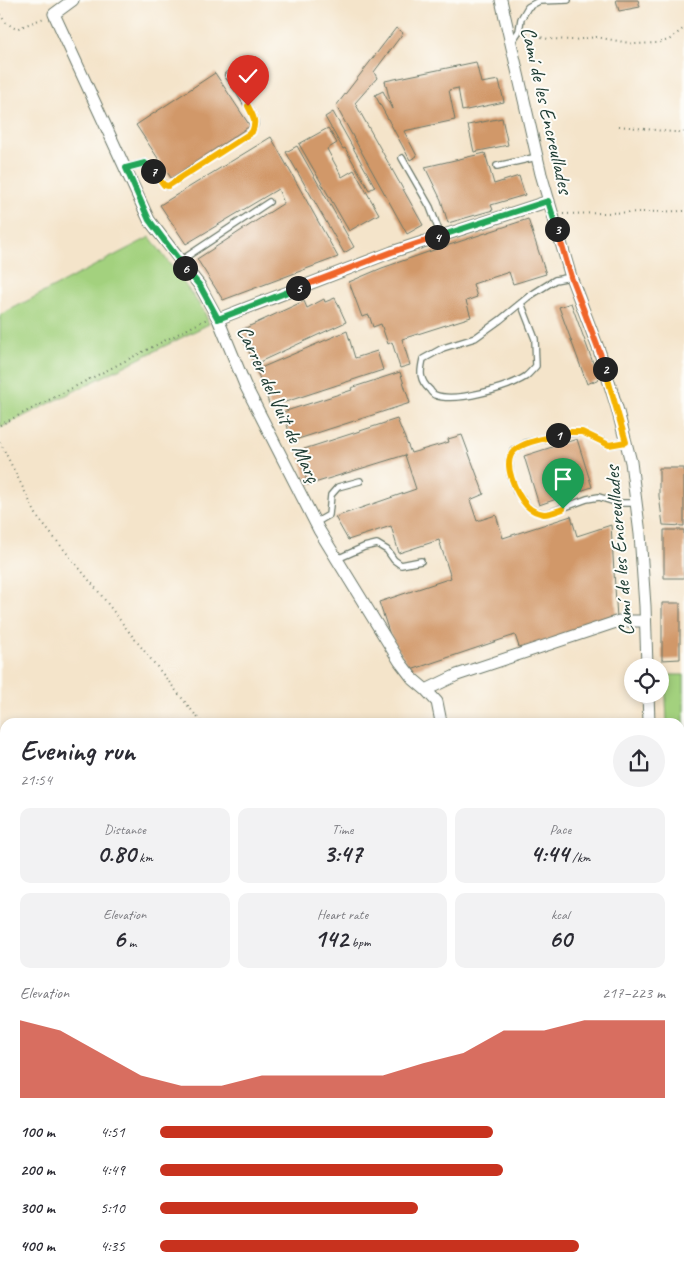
<!DOCTYPE html>
<html lang="en">
<head>
<meta charset="utf-8">
<style>
	:root { --surface:#fff; --page:#f2f2f3; --text:#2b2b33; --muted:#7c7c81; --accent:#c8321e }
	body { margin:0; font-family:Caveat,sans-serif; background:var(--page); color:var(--text); height:100vh; display:flex; flex-direction:column; font-size:19px; white-space:nowrap }
	* { box-sizing:border-box; margin:0 }
	p { font-size:16px; color:var(--muted) }
	.icon { flex:none; width:28px; height:28px; fill:none; stroke:currentColor; stroke-width:2; stroke-linecap:round; stroke-linejoin:round }
	.map { position:relative; flex:1; overflow:hidden }
	.side { position:absolute; left:0px; top:718px; width:685px; height:556px; display:flex; flex-direction:column; background:var(--surface); border-radius:15px 15px 0 0; box-shadow:0 2px 8px #0003 }
	.side>* { flex:none }
	.controls { position:absolute; left:624px; top:658px; display:grid; gap:10px }
	.controls a { display:grid; place-items:center; width:45px; height:45px; border-radius:50%; background:var(--surface); box-shadow:0 2px 8px #0003; font-size:25px }
	.pin { position:absolute; display:grid; place-items:center; width:42px; height:42px; color:#fff; margin:-51px -21px; border-radius:50% 50% 50% 0; rotate:-45deg; box-shadow:0 0 5px #0007 }
	.pin .icon { rotate:45deg }
	.km { position:absolute; width:25px; height:25px; margin:-12px; border-radius:50%; background:#222; color:#fff; font-size:14px; line-height:25px; text-align:center }
	.round { display:grid; place-items:center; flex:none; width:52px; height:52px; border-radius:26px; background:var(--page) }
	.headline { display:flex; align-items:center; justify-content:space-between; height:85px; padding:0 20px }
	h1 { font-size:28px; font-weight:600; line-height:38px }
	.metrics { display:grid; grid-template-columns:repeat(3,1fr); gap:8px; height:85px; padding:5px 20px }
	.metrics div { display:grid; align-content:center; border-radius:10px; background:var(--page); text-align:center }
	.metrics b { font-size:25px; font-weight:600 }
	.metrics small { font-size:14px; font-weight:400 }
	.metrics p { font-size:14px }
	.chart { height:140px; padding:10px 20px }
	.chart p { display:flex; justify-content:space-between }
	.chart svg { width:100%; height:90px; margin-top:5px; fill:var(--accent); opacity:.7 }
	ul { padding:0 20px; list-style:none; font-size:16px }
	li { display:grid; grid-template-columns:80px 60px 1fr; align-items:center; height:38px }
	li i { height:12px; border-radius:6px; background:var(--accent) }
	.map>svg:first-child { display:block }
	.grass { fill:#a3d17e; stroke:#618759 }
	.building { fill:#d19869 }
	.lines { fill:none; stroke-linecap:round; stroke-linejoin:round }
	.service-casing { stroke:#6a7768; stroke-width:8 }
	.minor-casing { stroke:#6a7768; stroke-width:13 }
	.path { stroke:#6a7768; stroke-width:2; stroke-dasharray:1 4; stroke-linecap:butt }
	.service { stroke:#fff; stroke-width:5.5 }
	.minor { stroke:#fff; stroke-width:11 }
	.split-1-casing { stroke:#fff; stroke-width:10 }
	.split-2-casing { stroke:#fff; stroke-width:10 }
	.split-3-casing { stroke:#fff; stroke-width:10 }
	.split-4-casing { stroke:#fff; stroke-width:10 }
	.split-5-casing { stroke:#fff; stroke-width:10 }
	.split-6-casing { stroke:#fff; stroke-width:10 }
	.split-7-casing { stroke:#fff; stroke-width:10 }
	.split-8-casing { stroke:#fff; stroke-width:10 }
	.split-1 { stroke:#f5b400; stroke-width:6 }
	.split-2 { stroke:#f5b400; stroke-width:6 }
	.split-3 { stroke:#f0652b; stroke-width:6 }
	.split-4 { stroke:#22a559; stroke-width:6 }
	.split-5 { stroke:#f0652b; stroke-width:6 }
	.split-6 { stroke:#22a559; stroke-width:6 }
	.split-7 { stroke:#22a559; stroke-width:6 }
	.split-8 { stroke:#f5b400; stroke-width:6 }
	.labels { text-anchor:middle; dominant-baseline:central; stroke-width:4; stroke-linejoin:round; paint-order:stroke }
	.street-label { font-size:21px; fill:#1f3d34; stroke:#fdfcf7 }
</style>
</head>
<body>
<div class="map">
<svg width="684" height="1273" viewBox="0 0 684 1273">
	<rect width="100%" height="100%" fill="#fdfcf7"/>
	<filter id="ink" filterUnits="userSpaceOnUse"><feTurbulence type="fractalNoise" baseFrequency=".02" numOctaves="2"/><feDisplacementMap in="SourceGraphic" scale="10" xChannelSelector="R" yChannelSelector="G"/><feConvolveMatrix kernelMatrix="1 2 1 2 8 2 1 2 1" color-interpolation-filters="sRGB"/></filter>
	<filter id="wash" filterUnits="userSpaceOnUse"><feTurbulence type="fractalNoise" baseFrequency=".0096" numOctaves="4" result="noise"/><feDisplacementMap in="SourceGraphic" scale="20" xChannelSelector="R" yChannelSelector="G"/><feGaussianBlur stdDeviation="1.12" result="paint"/><feColorMatrix in="noise" values="0 0 0 0 0 0 0 0 0 0 0 0 0 0 0 0 0 1.4 0 .05"/><feComposite in="paint" operator="in"/></filter>
	<g filter="url(#wash)">
		<rect width="100%" height="100%" fill="#f4e4ca"/>
		<path class="grass" d="M 150,237 L 204,311 L 209,324 L 0,428 L 0,315 Z
			M 665,675 L 684,675 L 684,827 L 680,825 L 680,722 L 667,722 Z"/>
		<g id="blocks">
			<path class="building" d="M 616,0 L 638,0 L 640,7 L 619,11 Z
				M 396,28 L 403,33 L 374,72 L 377,78 L 355,103 L 423,225 L 407,234 L 336,106 Z
				M 476,62 L 481,83 L 499,80 L 504,102 L 462,111 L 458,88 L 449,90 L 455,120 L 404,131 L 417,156 L 410,160 L 375,95 L 383,91 L 392,109 L 385,81 Z
				M 215,73 L 250,126 L 171,178 L 136,125 Z
				M 333,112 L 375,187 L 369,190 L 345,148 L 343,149 L 325,117 Z
				M 502,118 L 508,145 L 474,152 L 468,125 Z
				M 328,128 L 337,143 L 327,149 L 342,177 L 354,170 L 379,214 L 349,231 L 299,144 Z
				M 271,137 L 338,257 L 223,300 L 197,259 L 284,203 L 278,189 L 186,244 L 160,205 Z
				M 297,146 L 354,247 L 344,253 L 286,152 Z
				M 485,153 L 494,184 L 519,176 L 525,195 L 491,205 L 493,210 L 448,223 L 441,200 L 425,167 Z
				M 528,219 L 546,274 L 513,284 L 509,272 L 473,284 L 477,297 L 466,301 L 471,317 L 402,339 L 410,365 L 400,368 L 392,342 L 388,344 L 381,324 L 373,327 L 369,315 L 362,317 L 349,282 L 382,268 L 431,251 Z
				M 335,298 L 346,322 L 255,364 L 239,331 L 304,301 L 307,308 L 324,299 L 325,302 Z
				M 571,303 L 599,379 L 587,384 L 559,307 Z
				M 347,331 L 355,358 L 377,351 L 383,370 L 270,407 L 264,388 L 256,370 Z
				M 400,372 L 410,403 L 292,441 L 283,412 L 352,390 L 351,388 Z
				M 397,419 L 411,453 L 449,442 L 448,439 L 462,435 L 484,494 L 470,500 L 477,521 L 496,515 L 503,538 L 571,516 L 577,536 L 611,525 L 617,618 L 520,650 L 515,635 L 411,670 L 390,635 L 379,602 L 451,578 L 439,540 L 399,553 L 391,526 L 348,540 L 335,517 L 416,489 L 405,455 L 308,485 L 298,451 Z
				M 577,439 L 592,487 L 539,505 L 524,456 Z
				M 659,468 L 684,468 L 684,526 L 663,525 L 659,496 Z
				M 664,530 L 684,530 L 684,578 L 664,578 Z
				M 662,603 L 680,603 L 680,659 L 662,660 Z
				M 680,896 L 684,905 L 684,924 L 680,925 Z
				M 684,964 L 684,1015 L 680,1017 L 680,966 Z
				M 684,1028 L 684,1082 L 680,1084 L 680,1030 Z
				M 684,1086 L 684,1132 L 680,1134 L 680,1088 Z
				M 578,1269 L 632,1269 L 633,1273 L 615,1273 L 614,1271 L 607,1273 L 579,1273 Z"/>
		</g>
	</g>
	<g filter="url(#ink)">
		<use href="#blocks" fill-opacity="0" stroke="#6a7768" stroke-width="1"/>
		<g class="lines">
			<defs>
				<path id="service" d="M 511,43 L 519,31 L 521,19 L 528,7 L 539,1 L 568,0
					M 402,158 L 430,207 L 441,236
					M 497,166 L 537,157
					M 126,168 L 145,163 C 152,169 160,184 168,186 L 252,131 C 252,130 255,126 255,124 C 255,112 235,86 228,75
					M 180,261 L 269,202
					M 521,303 L 535,339 L 536,366 C 532,370 529,374 525,377 C 507,388 455,403 435,395 C 434,395 431,392 430,390 C 419,380 420,372 423,359 L 443,348 L 475,338 L 500,320 L 528,297 L 555,280 L 571,277
					M 626,442 L 609,445 L 582,432 L 567,433 L 526,443 L 513,451 L 509,460 L 510,474 L 516,491 L 528,507 L 535,511 L 546,514 L 587,499 L 599,497 L 618,503 L 636,503
					M 315,523 L 329,515 L 331,495 L 338,487 L 360,481
					M 337,559 L 364,547 L 377,544 L 387,550 L 394,560 L 401,565 L 421,561
					M 680,1022 L 684,1020"/>
				<path id="minor" d="M 73,0 L 54,14 L 149,220 L 200,286 L 218,319 L 245,385 L 319,530 L 400,662 L 413,679 L 426,690 L 437,702 L 441,722
					M 501,0 L 541,174 L 571,277 L 600,353 L 617,408 L 631,462 L 640,534 L 645,606 L 647,666
					M 218,319 L 392,252 L 549,201
					M 426,690 L 457,675 L 619,621 L 645,621
					M 648,694 L 649,722
					M 680,862 L 684,872
					M 680,1176 L 684,1174
					M 571,1269 L 572,1273"/>
			</defs>
			<use href="#service" class="service-casing"/>
			<use href="#minor" class="minor-casing"/>
			<path class="path" d="M 0,14 L 5,22 L 16,29 L 44,18
				M 527,33 L 548,39 L 574,40 L 596,37 L 635,44 L 657,43 L 669,40 L 684,28
				M 619,126 L 673,132 L 684,132
				M 563,214 L 684,211
				M 0,425 L 207,319
				M 0,442 L 38,518 L 98,591 L 126,628 L 201,722
				M 0,755 L 5,762
				M 0,1114 L 5,1112
				M 99,1269 L 102,1273
				M 411,1269 L 414,1273"/>
			<use href="#service" class="service"/>
			<use href="#minor" class="minor"/>
		</g>
	</g>
	<g class="lines" filter="url(#ink)">
		<defs>
			<path id="split-1" d="M 558,435 C 544,439 526,441 515,450 C 500,462 517,495 527,506 C 531,510 538,513 544,514 C 550,514 557,511 563,509"/>
			<path id="split-2" d="M 558,435 L 567,432 L 582,432 L 609,445 L 626,442 L 605,369"/>
			<path id="split-3" d="M 557,229 L 571,277 L 600,353 L 605,369"/>
			<path id="split-4" d="M 437,237 L 548,201 L 557,229"/>
			<path id="split-5" d="M 298,288 L 392,252 L 437,237"/>
			<path id="split-6" d="M 185,268 L 200,286 L 218,319 L 298,288"/>
			<path id="split-7" d="M 153,171 L 145,163 L 126,168 L 149,220 L 185,268"/>
			<path id="split-8" d="M 153,171 L 164,185 L 168,186 L 252,132 C 257,121 253,116 248,106"/>
		</defs>
		<use href="#split-1" class="split-1-casing"/>
		<use href="#split-2" class="split-2-casing"/>
		<use href="#split-3" class="split-3-casing"/>
		<use href="#split-4" class="split-4-casing"/>
		<use href="#split-5" class="split-5-casing"/>
		<use href="#split-6" class="split-6-casing"/>
		<use href="#split-7" class="split-7-casing"/>
		<use href="#split-8" class="split-8-casing"/>
		<use href="#split-1" class="split-1"/>
		<use href="#split-2" class="split-2"/>
		<use href="#split-3" class="split-3"/>
		<use href="#split-4" class="split-4"/>
		<use href="#split-5" class="split-5"/>
		<use href="#split-6" class="split-6"/>
		<use href="#split-7" class="split-7"/>
		<use href="#split-8" class="split-8"/>
	</g>
	<g class="labels">
		<g class="street-label">
			<text transform="translate(547 110) rotate(77)">Camí de les Encreullades</text>
			<text transform="translate(279 404) rotate(65)">Carrer del Vuit de Març</text>
			<text transform="translate(619 551) rotate(-95)">Camí de les Encreullades</text>
		</g>
	</g>
</svg>
<div class="controls">
<a><svg class="icon" aria-label="locate" viewBox="0 0 24 24"><circle cx="12" cy="12" r="6"/><path d="M12 2v4M12 18v4M2 12h4M18 12h4"/></svg></a>
</div>
<div class="pin" style="left:563px;top:509px;background:#1e9e55"><svg class="icon" aria-label="arrive" viewBox="0 0 24 24"><path d="M6 21V4h12l-3 4 3 4H6"/></svg></div>
<div class="pin" style="left:248px;top:106px;background:#d93025"><svg class="icon" aria-label="check" viewBox="0 0 24 24"><path d="M5 12l5 5 9-10"/></svg></div>
<b class="km" style="left:558px;top:435px">1</b>
<b class="km" style="left:605px;top:369px">2</b>
<b class="km" style="left:557px;top:229px">3</b>
<b class="km" style="left:437px;top:237px">4</b>
<b class="km" style="left:298px;top:288px">5</b>
<b class="km" style="left:185px;top:268px">6</b>
<b class="km" style="left:153px;top:171px">7</b>
<section class="side">
<div class="headline"><div><h1>Evening run</h1><p>21:54</p></div><a class="round"><svg class="icon" aria-label="share" viewBox="0 0 24 24"><path d="M12 15V3M7 8l5-5 5 5M5 13v7h14v-7"/></svg></a></div>
<div class="metrics">
<div><p>Distance</p><b>0.80<small> km</small></b></div>
<div><p>Time</p><b>3:47</b></div>
<div><p>Pace</p><b>4:44<small> /km</small></b></div>
</div>
<div class="metrics">
<div><p>Elevation</p><b>6<small> m</small></b></div>
<div><p>Heart rate</p><b>142<small> bpm</small></b></div>
<div><p>kcal</p><b>60</b></div>
</div>
<div class="chart"><p><span>Elevation</span>217–223 m</p>
<svg viewBox="0 0 160 44" preserveAspectRatio="none"><path d="M0 44V6L10 11L20 22L30 33L40 38L50 38L60 33L70 33L80 33L90 33L100 27L110 22L120 11L130 11L140 6L150 6L160 6V44z"/></svg>
</div>
<ul>
<li><b>100 m</b>4:51<i style="width:66%"></i></li>
<li><b>200 m</b>4:49<i style="width:68%"></i></li>
<li><b>300 m</b>5:10<i style="width:51%"></i></li>
<li><b>400 m</b>4:35<i style="width:83%"></i></li>
</ul>
</section>
</div>
</body>
</html>
